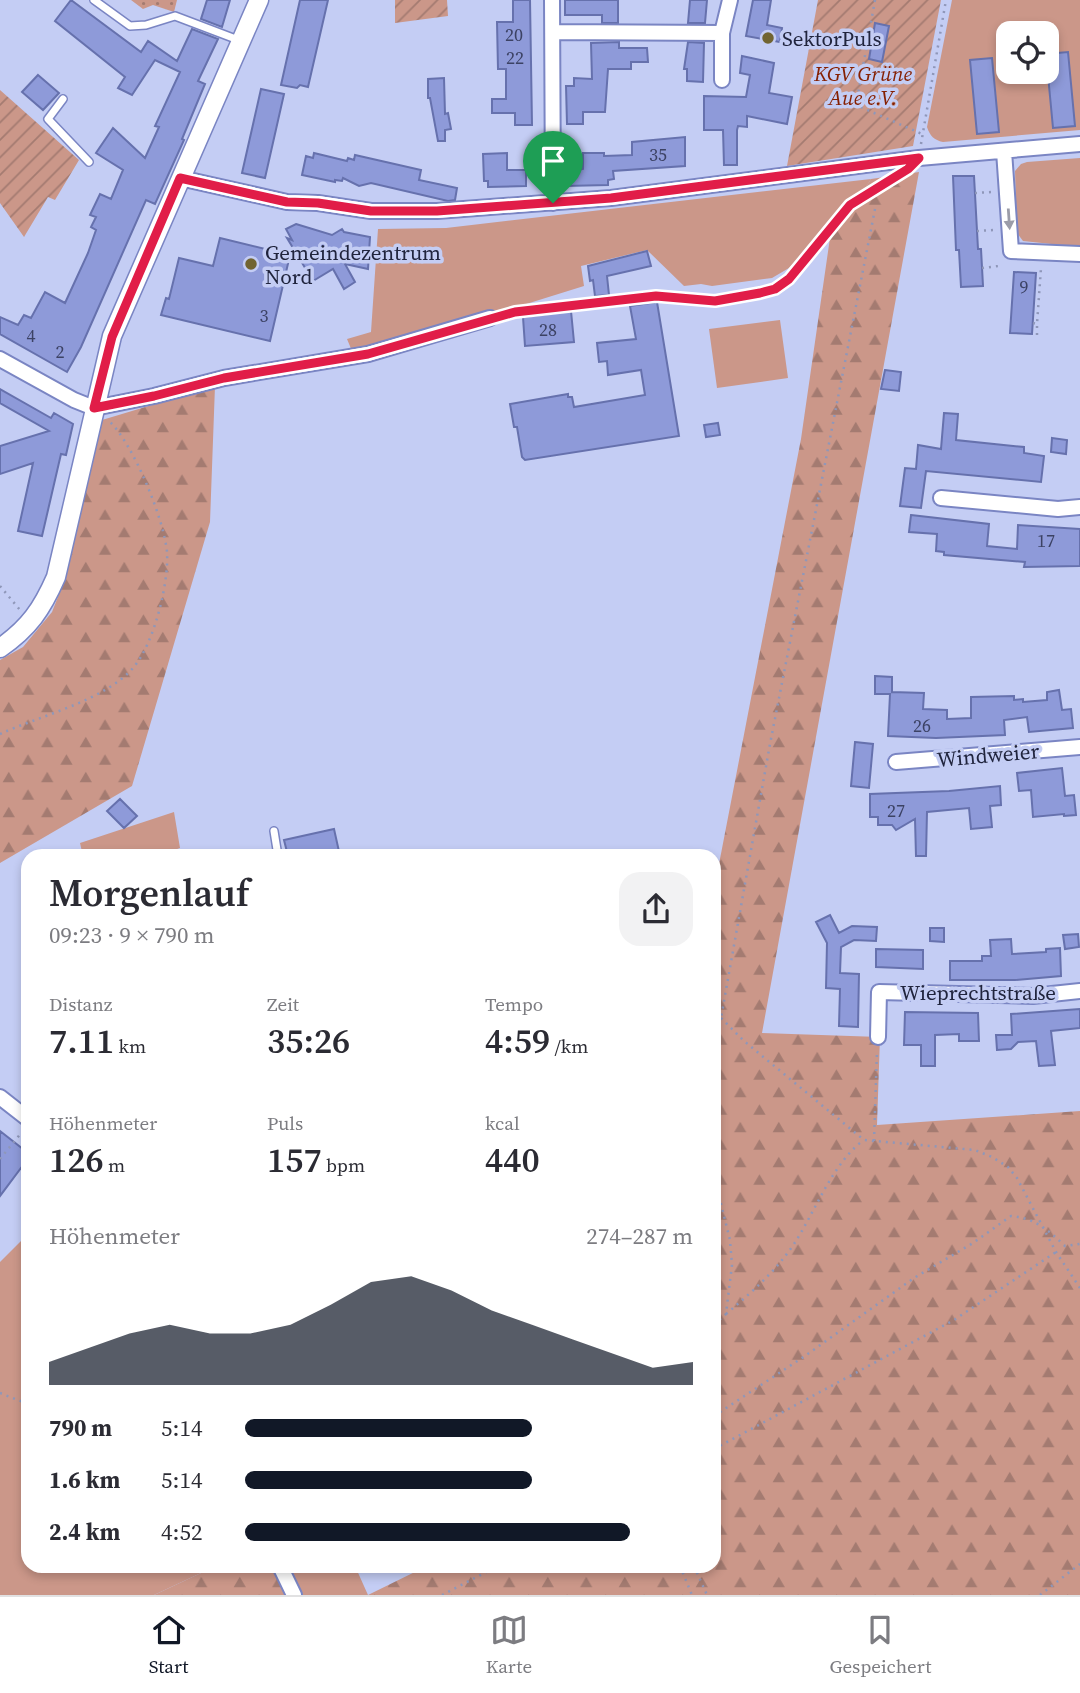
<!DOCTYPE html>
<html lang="de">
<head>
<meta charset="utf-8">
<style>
	:root { --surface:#fff; --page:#f2f2f3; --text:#2b2b33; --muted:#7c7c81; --line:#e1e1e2; --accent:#111827 }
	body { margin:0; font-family:"Source Serif 4",serif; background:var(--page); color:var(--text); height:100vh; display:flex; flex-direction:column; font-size:26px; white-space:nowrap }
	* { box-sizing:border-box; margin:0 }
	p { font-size:23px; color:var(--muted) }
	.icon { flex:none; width:38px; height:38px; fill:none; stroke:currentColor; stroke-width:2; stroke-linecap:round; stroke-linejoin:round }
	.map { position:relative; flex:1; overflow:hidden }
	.drawer { position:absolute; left:21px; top:849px; width:700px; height:724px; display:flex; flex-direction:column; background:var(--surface); border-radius:21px; box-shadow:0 4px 10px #0003 }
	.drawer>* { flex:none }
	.buttons { position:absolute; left:996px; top:21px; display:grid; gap:14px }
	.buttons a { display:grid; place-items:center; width:63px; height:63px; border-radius:14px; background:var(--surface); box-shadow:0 4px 10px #0003; font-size:35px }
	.pin { position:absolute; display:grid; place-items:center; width:60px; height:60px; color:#fff; margin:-72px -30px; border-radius:50% 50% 50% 0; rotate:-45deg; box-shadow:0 0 7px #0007 }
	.pin .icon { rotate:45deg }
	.round { display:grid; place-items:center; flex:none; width:74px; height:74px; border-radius:21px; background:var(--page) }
	.summary { display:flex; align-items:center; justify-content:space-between; height:119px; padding:0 28px }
	h1 { font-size:38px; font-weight:600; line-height:52px }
	.figures { display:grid; grid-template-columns:repeat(3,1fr); gap:10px; height:119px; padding:7px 28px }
	.figures div { display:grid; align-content:center }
	.figures b { font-size:35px; font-weight:600 }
	.figures small { font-size:19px; font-weight:400 }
	.figures p { font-size:19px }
	.chart { height:196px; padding:14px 28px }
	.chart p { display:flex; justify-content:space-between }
	.chart svg { width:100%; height:126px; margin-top:7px; fill:var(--accent); opacity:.7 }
	ul { padding:0 28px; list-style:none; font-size:23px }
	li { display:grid; grid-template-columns:112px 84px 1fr; align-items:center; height:52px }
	li i { height:18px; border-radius:9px; background:var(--accent) }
	.dock { display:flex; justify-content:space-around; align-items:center; height:98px; border-top:2px solid var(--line); background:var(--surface); font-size:19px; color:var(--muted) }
	.dock a { display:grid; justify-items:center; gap:4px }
	.dock .on { color:var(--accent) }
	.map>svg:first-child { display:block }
	.grass { fill:#cb9789; fill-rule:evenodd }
	.forest { fill:url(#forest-firs) }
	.park { fill:url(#park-dots) }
	.garden { fill:url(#garden-furrows) }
	.building { fill:#8e9ad9; stroke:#6671ad; stroke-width:2 }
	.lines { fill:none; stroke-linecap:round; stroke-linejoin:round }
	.service-casing { stroke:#7a85c3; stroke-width:10 }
	.minor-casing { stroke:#7a85c3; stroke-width:18 }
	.tertiary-casing { stroke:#7a85c3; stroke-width:21 }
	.path { stroke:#8f97b9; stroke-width:2.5; stroke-dasharray:2 5; stroke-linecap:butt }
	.service { stroke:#fff; stroke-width:7 }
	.minor { stroke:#fff; stroke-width:14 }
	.tertiary { stroke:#fff; stroke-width:18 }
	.oneway { fill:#9b9ca8 }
	.route-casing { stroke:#fff; stroke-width:14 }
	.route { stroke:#e11d48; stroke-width:9 }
	.poi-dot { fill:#716431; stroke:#c4cdf4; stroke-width:2.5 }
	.labels { text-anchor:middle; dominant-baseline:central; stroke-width:7; stroke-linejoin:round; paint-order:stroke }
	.number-label { font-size:18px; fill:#3c4264 }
	.poi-label { font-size:21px; fill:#20243d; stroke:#c4cdf4; text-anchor:start }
	.park-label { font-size:21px; font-style:italic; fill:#851f01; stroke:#c4cdf4 }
	.street-label { font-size:21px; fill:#20243d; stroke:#c4cdf4 }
</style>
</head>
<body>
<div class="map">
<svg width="1080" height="1595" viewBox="0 0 1080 1595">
	<defs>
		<pattern id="forest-firs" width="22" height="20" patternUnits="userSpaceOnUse" patternTransform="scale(1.75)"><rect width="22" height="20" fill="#cb9789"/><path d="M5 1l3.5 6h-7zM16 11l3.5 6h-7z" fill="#a47b71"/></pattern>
		<pattern id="park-dots" width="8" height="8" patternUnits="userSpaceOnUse" patternTransform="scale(1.75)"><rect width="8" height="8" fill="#cb9789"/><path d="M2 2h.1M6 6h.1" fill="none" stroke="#a47b71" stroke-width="1.8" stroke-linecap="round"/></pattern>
		<pattern id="garden-furrows" width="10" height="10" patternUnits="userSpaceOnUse" patternTransform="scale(1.75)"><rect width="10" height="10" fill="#cb9789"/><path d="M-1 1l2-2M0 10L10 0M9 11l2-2" fill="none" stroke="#a47b71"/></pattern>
	</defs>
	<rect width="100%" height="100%" fill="#c4cdf4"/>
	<path class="grass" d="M 952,0 L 1080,0 L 1080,130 L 943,142 C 934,140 930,136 927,127 ZM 1008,33 L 1046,33 L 1046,72 L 1008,72 Z
		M 1080,158 L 1080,247 L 1023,241 L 1017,233 L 1015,171 L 1021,164 L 1027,162 Z
		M 871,179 L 866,187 L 824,226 L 809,247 L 789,268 L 772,278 L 712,286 L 701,284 L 684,286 L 647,250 L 581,266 L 584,286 L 523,305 L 352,351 L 347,339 L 371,332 L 378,229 L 446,228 Z
		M 780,320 L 788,378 L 717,388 L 709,329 Z
		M 174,812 L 180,848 L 158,856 L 83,856 L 80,843 Z
		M 28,1234 L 28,1566 L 216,1566 L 154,1595 L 0,1595 L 0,1262 Z
		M 288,1566 L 355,1566 L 368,1595 L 303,1595 Z"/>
	<path class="forest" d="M 919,172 L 762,1033 L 880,1037 L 877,1125 L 1080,1111 L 1080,1595 L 368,1595 L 427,1566 L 714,1566 L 714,890 L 801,439 L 833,217 L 865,188 L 871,179 Z
		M 215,386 L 210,522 L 132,786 L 0,863 L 0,660 L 23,647 L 52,612 L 65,579 L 102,420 Z
		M 216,1566 L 275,1566 L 289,1595 L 154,1595 Z"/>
	<path class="park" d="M 131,0 L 177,0 L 174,12 L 153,5 L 143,9 Z"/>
	<path class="garden" d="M 395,0 L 447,0 L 448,16 L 395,23 Z
		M 818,0 L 941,0 L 913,146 L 787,166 Z
		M 0,90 L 79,160 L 55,200 L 48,197 L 24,237 L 0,203 Z"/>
	<path class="building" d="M 71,0 L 141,52 L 148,41 L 177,61 L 192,29 L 218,39 L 198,81 L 205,84 L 182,139 L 184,140 L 155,204 L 146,200 L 81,347 L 67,372 L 0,334 L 0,317 L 18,325 L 24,315 L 31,318 L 45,292 L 65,303 L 88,253 L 96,230 L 91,227 L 96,217 L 90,215 L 100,194 L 111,199 L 123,170 L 96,153 L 113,128 L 145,158 L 159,127 L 155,126 L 180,72 L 155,60 L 132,95 L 118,88 L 125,77 L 55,21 Z
		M 207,0 L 230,0 L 222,27 L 201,19 Z
		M 300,0 L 328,0 L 308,87 L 300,85 L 297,88 L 281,85 Z
		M 513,0 L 530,0 L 532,125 L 515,125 L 515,113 L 492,113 L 492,99 L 506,99 L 506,69 L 498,69 L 497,22 L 513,22 Z
		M 565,0 L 618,0 L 618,23 L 602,23 L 602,15 L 565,15 Z
		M 690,0 L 707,0 L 705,23 L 688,23 Z
		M 753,0 L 771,0 L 767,25 L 782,28 L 780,42 L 746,36 Z
		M 875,23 L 889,26 L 882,62 L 869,59 Z
		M 619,42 L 619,48 L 647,48 L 648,62 L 631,62 L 631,69 L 608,69 L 605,112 L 583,112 L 583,124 L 567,124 L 566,86 L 574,86 L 574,78 L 592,79 L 591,43 Z
		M 688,42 L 704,43 L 703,82 L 687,81 L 687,69 L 684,69 Z
		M 1068,52 L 1075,126 L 1053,128 L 1046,54 Z
		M 742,56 L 774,63 L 769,93 L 792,97 L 787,124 L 747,116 L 747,127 L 738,126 L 737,130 L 737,165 L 724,165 L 723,130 L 704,130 L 704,96 L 746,97 L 750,75 L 740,73 Z
		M 992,58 L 999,132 L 977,134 L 970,60 Z
		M 38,75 L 59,93 L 43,110 L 22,92 Z
		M 444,78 L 445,114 L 448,113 L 451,129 L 445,130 L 445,141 L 438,141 L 430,98 L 428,98 L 428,79 Z
		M 261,89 L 284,94 L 265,178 L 242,173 Z
		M 685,137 L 685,166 L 613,171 L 614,179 L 608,180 L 608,185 L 565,186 L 565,172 L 583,169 L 583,153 L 604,153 L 604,156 L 632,155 L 632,142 Z
		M 314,153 L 347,161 L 348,158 L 354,160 L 355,155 L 421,170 L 419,180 L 457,188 L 455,200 L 448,201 L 371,183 L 359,186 L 343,178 L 342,181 L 335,180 L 335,182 L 302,175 L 306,156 L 313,158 Z
		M 507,153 L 507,170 L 526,170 L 526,186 L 488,187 L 488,181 L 484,181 L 483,154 Z
		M 953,176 L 974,176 L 978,249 L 981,249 L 983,286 L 961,287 L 959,250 L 956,250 Z
		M 296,224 L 332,235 L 342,229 L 344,232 L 370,237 L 368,269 L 345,264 L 355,282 L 344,289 L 333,269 L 313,281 L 287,238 L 292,240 L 286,229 Z
		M 220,238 L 290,255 L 270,341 L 161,315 L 166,298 L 169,299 L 179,258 L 213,266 Z
		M 647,251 L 651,266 L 607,276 L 609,295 L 595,296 L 593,280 L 590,281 L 588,266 Z
		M 1014,272 L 1036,273 L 1032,334 L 1010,333 Z
		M 657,302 L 679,436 L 525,460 L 522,457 L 517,427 L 514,427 L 510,404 L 568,394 L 568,397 L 572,397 L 574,407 L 645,395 L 641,370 L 608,375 L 607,361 L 599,362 L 597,343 L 636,339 L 630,306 Z
		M 571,311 L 574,342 L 525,346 L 523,317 Z
		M 885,370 L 901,372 L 899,391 L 881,389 Z
		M 0,389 L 51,418 L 54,413 L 73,424 L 66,455 L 61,454 L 42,536 L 18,531 L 33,463 L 0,474 L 0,446 L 49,431 L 0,403 Z
		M 944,413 L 958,414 L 956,440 L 1024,447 L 1024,453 L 1044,456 L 1041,482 L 926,471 L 921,508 L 900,506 L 905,468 L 916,469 L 918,445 L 941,449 Z
		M 718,423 L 720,435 L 706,437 L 704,425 Z
		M 1052,438 L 1067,440 L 1066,454 L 1051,452 Z
		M 911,515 L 989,524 L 987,546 L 1017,549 L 1018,525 L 1080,529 L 1080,566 L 1024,567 L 1025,562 L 944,555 L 944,552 L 936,551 L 937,534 L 909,532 Z
		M 875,676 L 892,677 L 892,692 L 924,693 L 923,709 L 947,710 L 947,719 L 971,718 L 971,697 L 1014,696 L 1014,700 L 1023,699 L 1023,702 L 1047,700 L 1047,692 L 1059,690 L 1062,710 L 1071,709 L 1073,728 L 1029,732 L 1027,717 L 1004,720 L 1005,735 L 936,738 L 888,736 L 890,694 L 875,694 Z
		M 855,742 L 873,744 L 869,788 L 851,786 Z
		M 1062,768 L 1065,796 L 1074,795 L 1076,815 L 1064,816 L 1064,814 L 1033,817 L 1031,790 L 1019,791 L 1017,773 Z
		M 1000,786 L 1001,805 L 990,806 L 992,827 L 971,829 L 969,808 L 927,812 L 926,856 L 916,856 L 915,819 L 896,830 L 892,825 L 878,825 L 878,817 L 870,817 L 870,794 L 949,791 Z
		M 120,799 L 137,816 L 124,828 L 107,811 Z
		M 334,829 L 340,856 L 288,856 L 284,840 Z
		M 830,915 L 839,933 L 852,926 L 877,927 L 876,941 L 854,940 L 841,947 L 840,973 L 859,974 L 858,1027 L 839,1026 L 840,989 L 826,988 L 827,943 L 816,922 Z
		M 930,928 L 944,928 L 944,942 L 930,941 Z
		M 1078,934 L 1079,947 L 1065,949 L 1063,935 Z
		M 1011,939 L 1012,954 L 1046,952 L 1046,949 L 1060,948 L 1061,976 L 1015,980 L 950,980 L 950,961 L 982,961 L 982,956 L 991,956 L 990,940 Z
		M 876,949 L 923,950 L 923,969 L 876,967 Z
		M 1080,1009 L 1080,1028 L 1051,1031 L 1055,1065 L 1039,1066 L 1036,1041 L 1018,1042 L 1011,1049 L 997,1050 L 996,1035 L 1012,1035 L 1011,1014 Z
		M 905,1012 L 978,1013 L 979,1041 L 959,1041 L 959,1034 L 935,1035 L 935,1066 L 921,1066 L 921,1045 L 904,1045 Z
		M 0,1131 L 28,1153 L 28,1174 L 21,1168 L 0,1196 Z"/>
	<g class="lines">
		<defs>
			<path id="service" d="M 94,0 L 130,26 L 146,25 L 175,16 L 241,41
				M 63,99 L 48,119 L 89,162
				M 490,318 L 526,310 L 656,296 L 715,301 L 760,293 L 775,289 L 789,280 L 850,205 L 907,169 L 916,161
				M 274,831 L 278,856"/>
			<path id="minor" d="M 552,0 L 553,203
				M 553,32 L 722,33
				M 722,80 L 722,33 L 730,0
				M 1004,151 L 1011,251 L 1080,254
				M 180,178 L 287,202 L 318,203 L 371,211 L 437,211 L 611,198 L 919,158 L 1080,144
				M 0,359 L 74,400 L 94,408 L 154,396 L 224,378 L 368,354 L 490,318
				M 941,498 L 1058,509 L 1080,507
				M 896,762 L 1080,747
				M 878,1037 L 879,992 L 1033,996 L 1080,991
				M 0,1097 L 28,1119
				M 280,1566 L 294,1595"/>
			<path id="tertiary" d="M 0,648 C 29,628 42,609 56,577 L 112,336 L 259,0"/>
		</defs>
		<use href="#service" class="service-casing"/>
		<use href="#minor" class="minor-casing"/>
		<use href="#tertiary" class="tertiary-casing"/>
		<path class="path" d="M 875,0 L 856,105 L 922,134
			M 921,144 L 946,0
			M 975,193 L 993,192
			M 977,231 L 995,230
			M 982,268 L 999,266 L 1001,263
			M 1033,323 L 1037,324 L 1041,268
			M 1037,335 L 1037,324
			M 0,586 L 20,610
			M 0,734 C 39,716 104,701 133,668 C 154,644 169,583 167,552 C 164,519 133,443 109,421
			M 721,1018 L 744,1041 L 864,1140 L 975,1150 L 992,1157 L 1008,1167 L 1017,1178 L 1056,1252 L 1080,1288
			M 714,1035 L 721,1018 L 770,744 L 876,204
			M 874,1141 L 877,1051
			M 0,1159 L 22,1132
			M 714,1176 L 730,1240 L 732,1265 L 726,1314 L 714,1325
			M 726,1314 C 752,1292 775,1272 794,1244 C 815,1212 833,1162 864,1140
			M 0,1393 L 28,1404
			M 714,1416 L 805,1356 L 914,1278 L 973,1243 L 1011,1216 C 1035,1218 1048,1230 1065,1246 L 1080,1244
			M 714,1449 L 954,1320 L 1056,1252
			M 680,1566 L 692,1595
			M 694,1566 L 707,1595
			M 442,1595 L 498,1566
			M 1040,1595 L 1080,1564"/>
		<use href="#service" class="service"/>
		<use href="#minor" class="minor"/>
		<use href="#tertiary" class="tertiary"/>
	</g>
	<defs><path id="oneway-solid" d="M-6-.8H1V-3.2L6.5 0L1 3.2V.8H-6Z" transform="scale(1.75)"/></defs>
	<use class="oneway" href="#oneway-solid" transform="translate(1009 219) rotate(86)"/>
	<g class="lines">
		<defs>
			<path id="route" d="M 919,158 L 908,169 L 850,205 L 789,279 L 775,289 L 760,293 L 715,301 L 656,296 L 515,312 L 368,354 L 224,378 L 154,396 L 94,408 L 112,337 L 180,178 L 287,202 L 318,203 L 371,211 L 437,211 L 611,198 Z"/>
		</defs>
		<use href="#route" class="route-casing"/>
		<use href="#route" class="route"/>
	</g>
	<g class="poi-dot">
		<circle cx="768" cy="38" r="7"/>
		<circle cx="251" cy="264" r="7"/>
	</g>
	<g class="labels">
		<g class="number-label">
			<text x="514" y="34">20</text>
			<text x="515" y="57">22</text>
			<text x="658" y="154">35</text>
			<text x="1024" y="286">9</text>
			<text x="264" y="315">3</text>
			<text x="548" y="329">28</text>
			<text x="31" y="335">4</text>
			<text x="60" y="351">2</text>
			<text x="1046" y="540">17</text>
			<text x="922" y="725">26</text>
			<text x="896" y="810">27</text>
		</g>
		<g class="poi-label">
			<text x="782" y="38">SektorPuls</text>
			<text x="265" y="252">Gemeindezentrum<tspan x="265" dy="24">Nord</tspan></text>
		</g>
		<g class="park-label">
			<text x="863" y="73">KGV Grüne<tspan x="863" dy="24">Aue e.V.</tspan></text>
		</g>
		<g class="street-label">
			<text transform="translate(988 755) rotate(-5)">Windweier</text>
			<text x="978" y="992">Wieprechtstraße</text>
		</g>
	</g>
</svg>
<div class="buttons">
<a><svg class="icon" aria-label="locate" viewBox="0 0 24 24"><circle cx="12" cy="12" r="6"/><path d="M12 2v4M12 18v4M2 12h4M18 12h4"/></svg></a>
</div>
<div class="pin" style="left:553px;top:203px;background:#1e9e55"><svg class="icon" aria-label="arrive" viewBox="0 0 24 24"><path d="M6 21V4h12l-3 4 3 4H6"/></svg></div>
<section class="drawer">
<div class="summary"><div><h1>Morgenlauf</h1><p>09:23 · 9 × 790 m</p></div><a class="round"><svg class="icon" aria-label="share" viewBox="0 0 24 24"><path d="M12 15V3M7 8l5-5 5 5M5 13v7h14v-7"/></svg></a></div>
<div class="figures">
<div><p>Distanz</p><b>7.11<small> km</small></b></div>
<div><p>Zeit</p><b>35:26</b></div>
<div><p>Tempo</p><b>4:59<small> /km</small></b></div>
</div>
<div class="figures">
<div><p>Höhenmeter</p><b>126<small> m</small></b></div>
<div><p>Puls</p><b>157<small> bpm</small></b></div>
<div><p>kcal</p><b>440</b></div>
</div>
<div class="chart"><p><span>Höhenmeter</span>274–287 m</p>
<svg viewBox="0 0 160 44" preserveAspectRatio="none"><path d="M0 44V36L10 31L20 26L30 23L40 26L50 26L60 23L70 16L80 8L90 6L100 11L110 18L120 23L130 28L140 33L150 38L160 36V44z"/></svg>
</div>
<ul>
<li><b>790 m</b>5:14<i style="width:64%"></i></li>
<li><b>1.6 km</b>5:14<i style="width:64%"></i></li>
<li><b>2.4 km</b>4:52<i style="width:86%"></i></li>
</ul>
</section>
</div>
<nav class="dock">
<a class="on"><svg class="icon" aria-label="home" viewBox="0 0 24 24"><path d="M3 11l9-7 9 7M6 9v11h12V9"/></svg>Start</a>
<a><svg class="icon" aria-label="map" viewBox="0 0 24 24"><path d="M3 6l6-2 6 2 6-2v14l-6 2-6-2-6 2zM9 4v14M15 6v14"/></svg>Karte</a>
<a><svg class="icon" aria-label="saved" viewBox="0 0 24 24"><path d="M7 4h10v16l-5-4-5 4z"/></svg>Gespeichert</a>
</nav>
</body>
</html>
